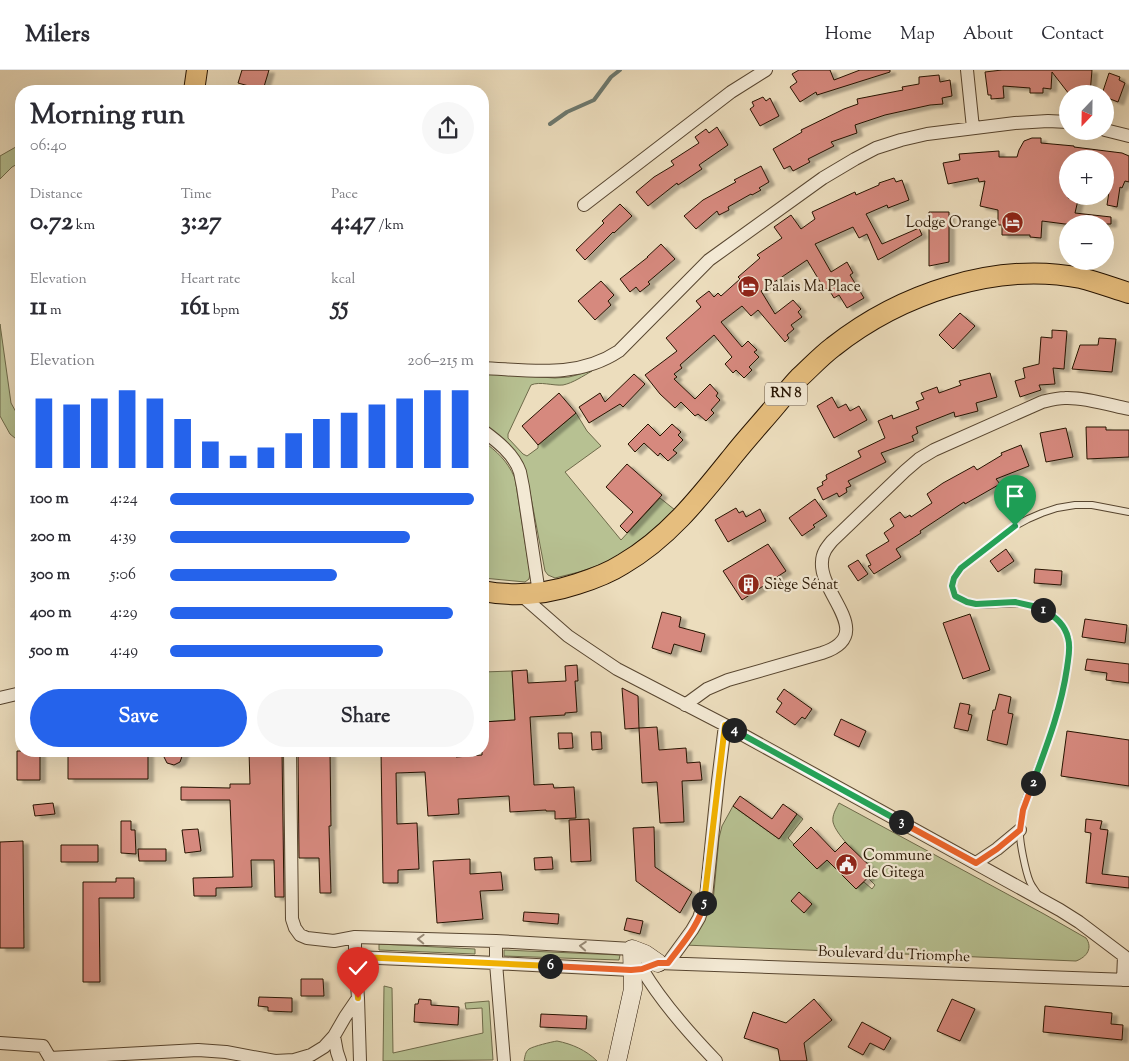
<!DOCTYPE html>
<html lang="en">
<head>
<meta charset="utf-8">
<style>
	:root { --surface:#fff; --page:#f7f7f7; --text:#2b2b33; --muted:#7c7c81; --line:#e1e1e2; --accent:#2563eb }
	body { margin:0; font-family:"Sorts Mill Goudy",serif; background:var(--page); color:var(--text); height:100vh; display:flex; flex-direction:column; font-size:19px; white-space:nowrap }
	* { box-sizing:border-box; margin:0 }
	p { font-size:16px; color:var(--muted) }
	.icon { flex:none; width:28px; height:28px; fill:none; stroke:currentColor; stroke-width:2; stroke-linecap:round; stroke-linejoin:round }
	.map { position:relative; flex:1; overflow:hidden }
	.drawer { position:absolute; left:15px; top:15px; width:474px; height:672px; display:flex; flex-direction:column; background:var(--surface); border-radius:20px; box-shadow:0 5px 20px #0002 }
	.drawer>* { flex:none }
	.needle { width:32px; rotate:202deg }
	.tools { position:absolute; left:1059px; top:15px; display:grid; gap:10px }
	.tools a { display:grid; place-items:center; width:55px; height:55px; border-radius:50%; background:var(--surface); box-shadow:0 5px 20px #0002; font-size:25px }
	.pin { position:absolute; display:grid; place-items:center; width:42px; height:42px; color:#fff; margin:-51px -21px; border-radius:50% 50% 50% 0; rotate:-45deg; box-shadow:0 0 5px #0007 }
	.pin .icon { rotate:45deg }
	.km { position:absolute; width:25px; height:25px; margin:-12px; border-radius:50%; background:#222; color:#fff; font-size:14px; line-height:25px; text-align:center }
	.round { display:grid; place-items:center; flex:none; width:52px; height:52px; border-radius:26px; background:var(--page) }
	.summary { display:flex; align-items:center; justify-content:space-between; height:85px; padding:0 15px }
	h1 { font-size:28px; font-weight:700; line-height:38px }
	.metrics { display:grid; grid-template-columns:repeat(3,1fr); gap:8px; height:85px; padding:5px 15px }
	.metrics div { display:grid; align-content:center }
	.metrics b { font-size:25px; font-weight:700 }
	.metrics small { font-size:14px; font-weight:400 }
	.metrics p { font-size:14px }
	.chart { height:140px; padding:10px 15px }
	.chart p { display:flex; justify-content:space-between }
	.chart svg { width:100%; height:90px; margin-top:5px; stroke:var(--accent); stroke-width:6 }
	.action { display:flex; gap:10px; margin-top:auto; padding:10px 15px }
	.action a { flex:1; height:58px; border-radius:30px; background:var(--accent); color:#fff; font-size:20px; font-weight:700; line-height:58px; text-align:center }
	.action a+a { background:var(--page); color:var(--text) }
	ul { padding:0 15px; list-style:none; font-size:16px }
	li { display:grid; grid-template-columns:80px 60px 1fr; align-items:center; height:38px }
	li i { height:12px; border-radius:6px; background:var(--accent) }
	header { display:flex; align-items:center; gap:30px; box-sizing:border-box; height:70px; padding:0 25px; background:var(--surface); border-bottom:1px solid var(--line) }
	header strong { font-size:24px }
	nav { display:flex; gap:28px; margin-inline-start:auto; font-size:18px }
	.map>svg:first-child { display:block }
	.green { fill:#b7c192; stroke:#6e6a4a }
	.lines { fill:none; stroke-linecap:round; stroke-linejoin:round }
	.stream { stroke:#6c786e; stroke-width:4 }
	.building { fill:#d6897e; stroke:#261301; filter:url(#shadow) }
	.lane-casing { stroke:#584630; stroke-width:8 }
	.street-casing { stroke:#584630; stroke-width:14 }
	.secondary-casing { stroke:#261301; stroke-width:19 }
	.primary-casing { stroke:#261301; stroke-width:22 }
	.lane { stroke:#f3e9d4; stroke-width:6 }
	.street { stroke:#f3e9d4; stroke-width:12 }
	.secondary { stroke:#f3e9d4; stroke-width:18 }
	.primary { stroke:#e6be7e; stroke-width:20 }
	.oneway { stroke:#978975 }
	.split-1-casing { stroke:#fff; stroke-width:10 }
	.split-2-casing { stroke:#fff; stroke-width:10 }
	.split-3-casing { stroke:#fff; stroke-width:10 }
	.split-4-casing { stroke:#fff; stroke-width:10 }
	.split-5-casing { stroke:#fff; stroke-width:10 }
	.split-6-casing { stroke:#fff; stroke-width:10 }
	.split-7-casing { stroke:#fff; stroke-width:10 }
	.split-8-casing { stroke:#fff; stroke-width:10 }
	.split-1 { stroke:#22a559; stroke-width:6 }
	.split-2 { stroke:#22a559; stroke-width:6 }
	.split-3 { stroke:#f0652b; stroke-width:6 }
	.split-4 { stroke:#22a559; stroke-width:6 }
	.split-5 { stroke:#f5b400; stroke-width:6 }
	.split-6 { stroke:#f0652b; stroke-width:6 }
	.split-7 { stroke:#f5b400; stroke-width:6 }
	.split-8 { stroke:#f5b400; stroke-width:6 }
	.labels { text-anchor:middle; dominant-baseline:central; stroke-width:4.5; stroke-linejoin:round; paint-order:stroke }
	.shield { fill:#f3e9d4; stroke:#645340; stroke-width:1 }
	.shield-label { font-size:14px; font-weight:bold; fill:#261301 }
	.poi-label { font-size:15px; fill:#261301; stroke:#f3e9d4; text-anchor:start }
	.street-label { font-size:15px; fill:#261301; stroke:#f3e9d4 }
</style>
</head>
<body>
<header>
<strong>Milers</strong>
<nav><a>Home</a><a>Map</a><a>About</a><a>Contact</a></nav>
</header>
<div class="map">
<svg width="1129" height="991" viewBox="0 0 1129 991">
	<defs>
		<filter id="shadow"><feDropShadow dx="5.5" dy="3" stdDeviation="1" flood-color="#0004"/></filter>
	</defs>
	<rect width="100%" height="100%" fill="#ecddbd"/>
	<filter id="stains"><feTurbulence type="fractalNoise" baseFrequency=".004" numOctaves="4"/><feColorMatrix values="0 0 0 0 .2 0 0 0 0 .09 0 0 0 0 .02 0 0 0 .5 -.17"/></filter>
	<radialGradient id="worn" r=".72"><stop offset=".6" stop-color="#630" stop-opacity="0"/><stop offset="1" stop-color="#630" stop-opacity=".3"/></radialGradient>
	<path class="green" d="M 21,74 L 21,92 L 12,97 L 0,109 L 0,86 Z
		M 0,254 L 11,333 L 21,351 L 21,373 L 10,364 L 0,346 Z
		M 592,301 C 583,306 573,313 563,315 C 553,316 540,311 531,315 L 508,364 L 508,368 L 523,384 L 527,386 L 538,378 L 538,375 L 576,343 L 587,361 L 601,376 L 565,402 L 621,470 L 660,428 L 675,440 L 653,463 L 608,492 L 579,502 L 555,508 L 548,505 L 545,501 L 529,417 L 522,391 L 496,364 L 483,352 L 482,303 L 555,308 L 569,307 Z
		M 482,370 C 498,383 506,389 515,408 L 530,504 L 529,509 L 525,512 L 483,508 Z
		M 512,601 L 515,650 L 483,652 L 483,602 Z
		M 839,733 L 1044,844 L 1086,868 C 1093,878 1087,887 1076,891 L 684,875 C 696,862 706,849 713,832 L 719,768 L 722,756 L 733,736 L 779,769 L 797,744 L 803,749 L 788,768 L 817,799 L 827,790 L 856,819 L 864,812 L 872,819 L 875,815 L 868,808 L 874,801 C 864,791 836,766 833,752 C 832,745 836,739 839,733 Z
		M 379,874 L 475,879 L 475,884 L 379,880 Z
		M 504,880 L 620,885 L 619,890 L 504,886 Z
		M 384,916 L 392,918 L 393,983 L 483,963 L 482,938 L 466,939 L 465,933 L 489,931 L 493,990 L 383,991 Z
		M 557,971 C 572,974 586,980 597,991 L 524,991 C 525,987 525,982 529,979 C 534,976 551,972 557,971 Z"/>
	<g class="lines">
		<path class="stream" d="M 550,54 L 567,42 L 594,30 L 611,7 L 620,0"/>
	</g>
	<path class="building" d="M 242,0 L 269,0 L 263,20 L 238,13 Z
		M 799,0 L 830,0 L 834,10 L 860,0 L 890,0 L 890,2 L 817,25 L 816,22 L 800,32 L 790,17 L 797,12 L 792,4 Z
		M 1002,0 L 1092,0 L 1090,24 L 1069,24 L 1052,2 L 1051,19 L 1043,18 L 1043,23 L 1030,23 L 1030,18 L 1003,16 L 1004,28 L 991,29 L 991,25 L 988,25 L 985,2 Z
		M 1109,3 L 1120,7 L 1119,10 L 1125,13 L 1118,32 L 1105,27 L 1105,24 L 1102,24 Z
		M 939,5 L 940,12 L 950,10 L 952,26 L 942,28 L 943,34 L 930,35 L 885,45 L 855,55 L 857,63 L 831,72 L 834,76 L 808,89 L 810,92 L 793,101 L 790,96 L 784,99 L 773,79 L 802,62 L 801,60 L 844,39 L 858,34 L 857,29 L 903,20 L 902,17 L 919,14 L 919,7 Z
		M 763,27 L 766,31 L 770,28 L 779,46 L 760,56 L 750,39 L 754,36 L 752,32 Z
		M 717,57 L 728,75 L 699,95 L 702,99 L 678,115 L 677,113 L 648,136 L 636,122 L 654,107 L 674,95 L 671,91 L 699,73 L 695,67 L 706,59 L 709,63 Z
		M 1032,68 L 1041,68 L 1041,73 L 1074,76 L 1074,77 L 1122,83 L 1129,86 L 1129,112 L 1125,111 L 1122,118 L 1120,117 L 1117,137 L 1107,135 L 1109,122 L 1105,121 L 1105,89 L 1068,89 L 1068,128 L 1078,130 L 1075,143 L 1111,147 L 1111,154 L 1065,154 L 1042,151 L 1041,168 L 1030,167 L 1030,165 L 1002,165 L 1002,155 L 998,155 L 998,140 L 980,136 L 985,111 L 979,112 L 978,108 L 948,114 L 943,93 L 960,90 L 959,84 L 999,81 L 999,87 L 1017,87 L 1019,80 L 1024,71 Z
		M 761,96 L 769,112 L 759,118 L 761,120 L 752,125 L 751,124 L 728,137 L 729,140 L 719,145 L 717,141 L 696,159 L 684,146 L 703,130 L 736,112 L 734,110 Z
		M 894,108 L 896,112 L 902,110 L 909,130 L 888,138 L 887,135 L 866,144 L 882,174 L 919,158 L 922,165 L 878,190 L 867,164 L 859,168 L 853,157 L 815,174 L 831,202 L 847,192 L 853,203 L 850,205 L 864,228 L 847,238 L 839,225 L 834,228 L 828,218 L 825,220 L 807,190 L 761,221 L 775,244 L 793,230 L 801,239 L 798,242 L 802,247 L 791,255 L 794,259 L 787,265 L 789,268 L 785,272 L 758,240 L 751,246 L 742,236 L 721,252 L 742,277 L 748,271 L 757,280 L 754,282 L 759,287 L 749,297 L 752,300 L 744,308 L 736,300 L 733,303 L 725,294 L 732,287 L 714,265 L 680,295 L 682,298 L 674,304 L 677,307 L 674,309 L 695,329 L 710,314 L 718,323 L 716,326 L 720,330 L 711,340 L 714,343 L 706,351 L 698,344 L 695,346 L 681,332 L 675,338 L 660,324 L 645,305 L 677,281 L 666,268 L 701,237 L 696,231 L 709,221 L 714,227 L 718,223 L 721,226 L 740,209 L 738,207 L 760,188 L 757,185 L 782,168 L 774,157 L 791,145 L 801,159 L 815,149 L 812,142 L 855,122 L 856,125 L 879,115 L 879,113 Z
		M 620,134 L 632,146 L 614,163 L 613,162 L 585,190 L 576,180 L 604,153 L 602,151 Z
		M 929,142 L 949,142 L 949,192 L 929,196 Z
		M 661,174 L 675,189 L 648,212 L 650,214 L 640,222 L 636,217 L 630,222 L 620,209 L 648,187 L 647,187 Z
		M 601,211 L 614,225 L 608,231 L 611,235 L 595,250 L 578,231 Z
		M 960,243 L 975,256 L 953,279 L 939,265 Z
		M 1052,260 L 1067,261 L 1064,299 L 1053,298 L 1055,314 L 1039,315 L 1041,320 L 1020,327 L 1015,311 L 1025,308 L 1023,298 L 1039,294 L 1041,267 L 1052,268 Z
		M 1099,268 L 1116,269 L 1112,302 L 1072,299 L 1080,275 L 1098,275 Z
		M 990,303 L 997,327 L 976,333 L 978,341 L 955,347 L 954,342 L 916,357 L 918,363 L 912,366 L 914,371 L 881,383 L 886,392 L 848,411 L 851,416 L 846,418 L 847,422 L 839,427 L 837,423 L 823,430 L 817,418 L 823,415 L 822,412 L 827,409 L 826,405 L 861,387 L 858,381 L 885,368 L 878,351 L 892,345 L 893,349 L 919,339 L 916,332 L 924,329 L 921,323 L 937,317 L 939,323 L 961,315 L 959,311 Z
		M 634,304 L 645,314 L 623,337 L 620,334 L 589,353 L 579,337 L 600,323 L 605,332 Z
		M 559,323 L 576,343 L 538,375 L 522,356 Z
		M 832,327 L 838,338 L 846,334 L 850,341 L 859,336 L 867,350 L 834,368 L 817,336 Z
		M 648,354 L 660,366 L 672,354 L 681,362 L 678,365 L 683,370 L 673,380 L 677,383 L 668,391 L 660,383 L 658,386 L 644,373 L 635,382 L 628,374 Z
		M 1086,357 L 1106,357 L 1106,360 L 1129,360 L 1129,387 L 1087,389 Z
		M 1066,358 L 1073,387 L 1046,392 L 1040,363 Z
		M 1021,375 L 1029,396 L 996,409 L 1000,414 L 965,434 L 964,432 L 920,461 L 921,463 L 896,479 L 901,487 L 874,504 L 868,496 L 871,495 L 866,485 L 889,471 L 884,463 L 894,456 L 890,449 L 900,442 L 905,448 L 910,445 L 911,447 L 932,433 L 927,424 L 943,413 L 974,396 L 977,400 L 1002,385 L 1001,383 Z
		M 627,394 L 662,425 L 627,463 L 620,456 L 633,442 L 606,417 Z
		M 815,429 L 827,446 L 813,455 L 815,457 L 802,466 L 789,448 Z
		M 736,438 L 739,443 L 743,441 L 746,447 L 760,439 L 766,451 L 728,472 L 715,450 Z
		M 768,474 L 786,501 L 742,530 L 723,501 Z
		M 1006,479 L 1014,491 L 998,502 L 990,491 Z
		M 858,490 L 868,504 L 858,511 L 848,496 Z
		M 1035,499 L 1062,501 L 1061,515 L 1034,513 Z
		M 662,542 L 681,547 L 679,557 L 705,564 L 701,582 L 674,574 L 671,584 L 652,578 Z
		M 970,544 L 990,600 L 963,609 L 943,553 Z
		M 1085,549 L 1127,555 L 1125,573 L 1082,567 Z
		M 1087,589 L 1129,594 L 1129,613 L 1106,610 L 1107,603 L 1085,600 Z
		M 577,595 L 578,611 L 575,611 L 577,642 L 565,643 L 565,645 L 530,647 L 534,715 L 553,714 L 554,718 L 574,717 L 576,748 L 555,749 L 555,741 L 546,741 L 546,740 L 510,742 L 509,726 L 458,729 L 459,744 L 428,746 L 425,702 L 396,703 L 397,754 L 417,753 L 419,799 L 398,800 L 398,813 L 383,813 L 381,681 L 455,681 L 456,687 L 482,685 L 482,652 L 515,650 L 512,601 L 527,600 L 528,613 L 566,611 L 565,596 Z
		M 622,618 L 638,626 L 639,658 L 625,659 Z
		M 784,619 L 812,639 L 805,649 L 802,647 L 795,655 L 776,642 L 782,633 L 777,629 Z
		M 999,624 L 1011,627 L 1008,643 L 1013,644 L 1007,675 L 987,670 L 993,640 L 995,640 Z
		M 960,633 L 970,635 L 968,644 L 972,645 L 968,661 L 954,658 Z
		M 841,649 L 866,661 L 859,677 L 834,665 Z
		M 657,657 L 659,680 L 686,678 L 687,693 L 700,692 L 702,710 L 682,711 L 684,752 L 660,753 L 657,712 L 642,713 L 639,658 Z
		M 1067,661 L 1129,670 L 1129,716 L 1061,706 Z
		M 591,662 L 601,662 L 602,679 L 592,680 Z
		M 558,663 L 572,663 L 573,678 L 559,679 Z
		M 17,681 L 40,681 L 40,710 L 17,710 Z
		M 68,681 L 148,681 L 148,709 L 68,709 Z
		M 165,681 L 184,681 L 180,692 L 174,695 L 167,693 L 164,687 Z
		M 249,681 L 282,681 L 284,827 L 275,827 L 274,790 L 251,790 L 252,817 L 216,818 L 216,826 L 194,826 L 193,808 L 233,807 L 230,730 L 181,730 L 181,717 L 230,718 L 230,714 L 250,714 Z
		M 330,681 L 331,756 L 329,756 L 331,823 L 320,823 L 319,788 L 299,788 L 298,682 Z
		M 740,726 L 772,749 L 783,734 L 797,744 L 779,769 L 733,736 Z
		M 53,733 L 55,744 L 35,746 L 33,735 Z
		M 589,749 L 591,791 L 571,792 L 569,750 Z
		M 1086,749 L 1102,751 L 1100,759 L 1108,760 L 1102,804 L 1129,807 L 1129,818 L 1086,813 L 1091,763 L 1085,762 Z
		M 121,751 L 131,751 L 131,760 L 135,760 L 136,784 L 121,783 Z
		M 654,757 L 655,797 L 692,822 L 680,843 L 636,811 L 633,758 Z
		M 811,757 L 835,782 L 845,772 L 875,801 L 856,819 L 827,790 L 817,799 L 793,775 Z
		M 198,759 L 201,781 L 185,783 L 182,760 Z
		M 23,771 L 24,878 L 0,878 L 0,772 Z
		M 61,775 L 98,775 L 98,792 L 61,792 Z
		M 138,779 L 166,779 L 166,791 L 139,791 Z
		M 552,787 L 553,799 L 535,800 L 534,788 Z
		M 470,789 L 470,804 L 501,802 L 503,820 L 480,821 L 483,849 L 437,853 L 433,791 Z
		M 116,808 L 134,808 L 134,828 L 99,828 L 100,912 L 83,912 L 83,812 L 116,812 Z
		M 799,822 L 812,834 L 804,843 L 791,831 Z
		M 524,842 L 559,844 L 558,854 L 523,851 Z
		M 627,848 L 643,851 L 640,864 L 624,860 Z
		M 301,909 L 323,909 L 324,926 L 301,926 Z
		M 259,927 L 292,928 L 292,942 L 268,941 L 268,937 L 258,936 Z
		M 419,929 L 431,930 L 431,935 L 459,937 L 458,955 L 414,952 L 415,934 L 418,934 Z
		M 814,929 L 832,950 L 804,973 L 807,991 L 780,991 L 778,979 L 744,968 L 753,942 L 786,953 Z
		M 952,929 L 975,939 L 960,971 L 937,961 Z
		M 1045,936 L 1112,943 L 1111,954 L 1123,955 L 1122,970 L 1043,962 Z
		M 541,944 L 587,946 L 586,959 L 540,957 Z
		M 862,952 L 891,968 L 884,980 L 870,973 L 863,985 L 848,977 Z"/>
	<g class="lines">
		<defs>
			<path id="lane" d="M 1038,825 C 1036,821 1032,817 1030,812 C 1026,803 1019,771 1020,760 C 1020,739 1032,714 1039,695 C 1051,664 1062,633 1067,600 C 1070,579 1072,560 1053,545 C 1028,526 1003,537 976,534 C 968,533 962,529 955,526 L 952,516 L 954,508 L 961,498 L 1015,456 L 1028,449 L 1042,443 L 1057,438 L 1075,435 L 1092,435 L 1129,442"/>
			<path id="street" d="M 967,0 L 973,58
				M 1105,60 L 1129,66
				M 584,135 L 731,22 L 766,0
				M 482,298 C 530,300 577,309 619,281 L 709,190 L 823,108 L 855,89 L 876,78 L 901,70 L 927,64 L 1015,53 L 1048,51 L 1068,52
				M 482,360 C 497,371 514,384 520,402 C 521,407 522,412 523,417 L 539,523
				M 520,524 L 568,566 L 617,599 L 725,655 L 1060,840 L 1079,852 L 1124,886 L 1123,910
				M 0,628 L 21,623
				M 685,635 L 707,619 L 728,610 L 822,583 C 878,565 819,524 822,492 C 822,483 827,477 832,471 L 905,401 L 919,389 L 934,380 L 1042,332 C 1050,330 1057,328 1065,328 C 1084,327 1110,335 1129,339
				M 290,681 L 292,849 L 295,858 L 300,865 L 307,868 L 334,871 L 355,867 L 496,871 L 632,879
				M 976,793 L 997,779 L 1020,760
				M 355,867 L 355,887 L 358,928 L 360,991
				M 496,871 L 496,893 L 504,991
				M 355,887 L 496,893 L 631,900
				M 658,893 L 1129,910
				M 668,893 L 692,860 L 699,848 L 706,827 L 718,711 L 725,655
				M 642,899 C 662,933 689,963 716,991
				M 334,966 L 337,982 L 340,991
				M 0,973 L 43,976 L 50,988 L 198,980 L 226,982 L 275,991 L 294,990 L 311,985 L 324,977 L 334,966 L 345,947 L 358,928"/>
			<path id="secondary" d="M 617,991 L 633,919 L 632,879 L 645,884 L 658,893"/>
			<path id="primary" d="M 194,21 L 197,0
				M 482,521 C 514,527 547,524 577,514 C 593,509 609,503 623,494 C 668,468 700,427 732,387 C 746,369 762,352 777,334 C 784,326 791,316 799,308 C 810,298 821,286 833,277 C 900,224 996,191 1081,208 C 1097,212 1113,218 1129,223"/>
		</defs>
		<use href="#lane" class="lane-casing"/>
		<use href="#street" class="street-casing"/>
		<use href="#secondary" class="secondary-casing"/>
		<use href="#primary" class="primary-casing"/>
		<use href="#lane" class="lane"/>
		<use href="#street" class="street"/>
		<use href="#secondary" class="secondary"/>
		<use href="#primary" class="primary"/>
	</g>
	<defs><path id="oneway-chevron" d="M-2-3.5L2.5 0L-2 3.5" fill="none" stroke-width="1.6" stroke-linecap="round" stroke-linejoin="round" transform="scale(1.25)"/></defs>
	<g class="oneway">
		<use href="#oneway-chevron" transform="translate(421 869) rotate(-178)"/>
		<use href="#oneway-chevron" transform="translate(583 876) rotate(-176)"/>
	</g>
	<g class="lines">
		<defs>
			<path id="split-1" d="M 1015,456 L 961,498 L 954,508 L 952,516 L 955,526 L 967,532 L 976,534 L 1015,532 L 1037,537 L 1043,540"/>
			<path id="split-2" d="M 1033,713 C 1047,675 1061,639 1067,598 C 1068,589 1071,578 1068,568 C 1065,555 1055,546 1043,540"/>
			<path id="split-3" d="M 901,752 L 976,793 L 997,779 L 1020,760 L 1023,740 L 1033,713"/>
			<path id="split-4" d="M 734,660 L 901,752"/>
			<path id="split-5" d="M 704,833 L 725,655 L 734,660"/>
			<path id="split-6" d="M 550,896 L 631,900 L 642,899 L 658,893 L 668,893 C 681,875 699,856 704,833"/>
			<path id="split-7" d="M 360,887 L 550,896"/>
			<path id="split-8" d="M 358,928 L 355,887 L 360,887"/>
		</defs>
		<use href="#split-1" class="split-1-casing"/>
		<use href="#split-2" class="split-2-casing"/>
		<use href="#split-3" class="split-3-casing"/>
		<use href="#split-4" class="split-4-casing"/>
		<use href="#split-5" class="split-5-casing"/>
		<use href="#split-6" class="split-6-casing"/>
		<use href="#split-7" class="split-7-casing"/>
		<use href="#split-8" class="split-8-casing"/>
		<use href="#split-1" class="split-1"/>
		<use href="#split-2" class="split-2"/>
		<use href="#split-3" class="split-3"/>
		<use href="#split-4" class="split-4"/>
		<use href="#split-5" class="split-5"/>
		<use href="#split-6" class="split-6"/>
		<use href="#split-7" class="split-7"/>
		<use href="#split-8" class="split-8"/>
	</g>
	<defs>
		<symbol id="hotel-disc" viewBox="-11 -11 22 22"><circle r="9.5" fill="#8f2418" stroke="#f3e9d4"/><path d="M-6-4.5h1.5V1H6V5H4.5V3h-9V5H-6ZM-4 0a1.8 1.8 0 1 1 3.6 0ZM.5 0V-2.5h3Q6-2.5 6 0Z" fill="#fff"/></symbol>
		<symbol id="building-disc" viewBox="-11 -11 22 22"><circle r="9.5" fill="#8f2418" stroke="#f3e9d4"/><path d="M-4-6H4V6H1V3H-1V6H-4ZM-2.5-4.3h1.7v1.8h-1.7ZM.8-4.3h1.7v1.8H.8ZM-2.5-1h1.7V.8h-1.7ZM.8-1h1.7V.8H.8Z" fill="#fff"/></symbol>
		<symbol id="civic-disc" viewBox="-11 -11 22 22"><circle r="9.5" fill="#8f2418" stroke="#f3e9d4"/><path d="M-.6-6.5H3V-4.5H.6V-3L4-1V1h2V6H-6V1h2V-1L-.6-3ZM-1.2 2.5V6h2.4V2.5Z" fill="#fff"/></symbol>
	</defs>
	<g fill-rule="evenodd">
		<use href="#hotel-disc" x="1000" y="140" width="25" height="25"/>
		<use href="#hotel-disc" x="736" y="204" width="25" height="25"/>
		<use href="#building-disc" x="736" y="502" width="25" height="25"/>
		<use href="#civic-disc" x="834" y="782" width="25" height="25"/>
	</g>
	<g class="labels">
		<rect class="shield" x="765" y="312.5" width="42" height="23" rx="4"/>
		<g class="shield-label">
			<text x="786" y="324">RN 8</text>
		</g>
		<g class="poi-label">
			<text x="997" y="153" text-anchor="end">Lodge Orange</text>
			<text x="764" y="217">Palais Ma Place</text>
			<text x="764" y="515">Siège Sénat</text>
			<text x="863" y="786">Commune<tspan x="863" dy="17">de Gitega</tspan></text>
		</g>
		<g class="street-label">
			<text transform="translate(894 885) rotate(2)">Boulevard du Triomphe</text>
		</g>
	</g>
	<rect width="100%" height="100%" filter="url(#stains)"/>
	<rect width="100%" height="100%" fill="url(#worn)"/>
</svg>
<div class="tools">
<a><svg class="needle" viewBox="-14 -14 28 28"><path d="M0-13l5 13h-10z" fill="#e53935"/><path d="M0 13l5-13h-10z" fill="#7c7c81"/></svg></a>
<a>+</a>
<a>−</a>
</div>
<div class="pin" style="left:1015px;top:456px;background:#1e9e55"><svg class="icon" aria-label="arrive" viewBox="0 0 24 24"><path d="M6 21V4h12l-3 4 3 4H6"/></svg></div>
<div class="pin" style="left:358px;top:928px;background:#d93025"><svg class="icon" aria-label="check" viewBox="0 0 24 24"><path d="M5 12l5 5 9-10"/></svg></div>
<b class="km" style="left:1043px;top:540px">1</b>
<b class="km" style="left:1033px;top:713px">2</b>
<b class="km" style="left:901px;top:752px">3</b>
<b class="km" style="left:734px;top:660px">4</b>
<b class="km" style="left:704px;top:833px">5</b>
<b class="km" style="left:550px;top:896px">6</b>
<section class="drawer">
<div class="summary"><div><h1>Morning run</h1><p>06:40</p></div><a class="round"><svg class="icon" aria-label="share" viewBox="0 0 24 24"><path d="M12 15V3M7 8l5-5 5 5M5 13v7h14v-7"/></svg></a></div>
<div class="metrics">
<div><p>Distance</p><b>0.72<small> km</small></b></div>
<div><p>Time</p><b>3:27</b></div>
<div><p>Pace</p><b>4:47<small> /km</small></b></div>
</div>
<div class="metrics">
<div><p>Elevation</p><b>11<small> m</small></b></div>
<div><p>Heart rate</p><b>161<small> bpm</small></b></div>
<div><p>kcal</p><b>55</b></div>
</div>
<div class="chart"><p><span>Elevation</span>206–215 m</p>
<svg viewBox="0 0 160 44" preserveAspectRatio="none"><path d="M5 44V10M15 44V13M25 44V10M35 44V6M45 44V10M55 44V20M65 44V31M75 44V38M85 44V34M95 44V27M105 44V20M115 44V17M125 44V13M135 44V10M145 44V6M155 44V6"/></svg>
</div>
<ul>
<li><b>100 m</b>4:24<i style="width:100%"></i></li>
<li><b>200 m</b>4:39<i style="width:79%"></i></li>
<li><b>300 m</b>5:06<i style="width:55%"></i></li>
<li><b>400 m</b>4:29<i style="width:93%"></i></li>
<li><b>500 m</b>4:49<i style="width:70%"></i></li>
</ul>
<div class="action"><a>Save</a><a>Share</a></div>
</section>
</div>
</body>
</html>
